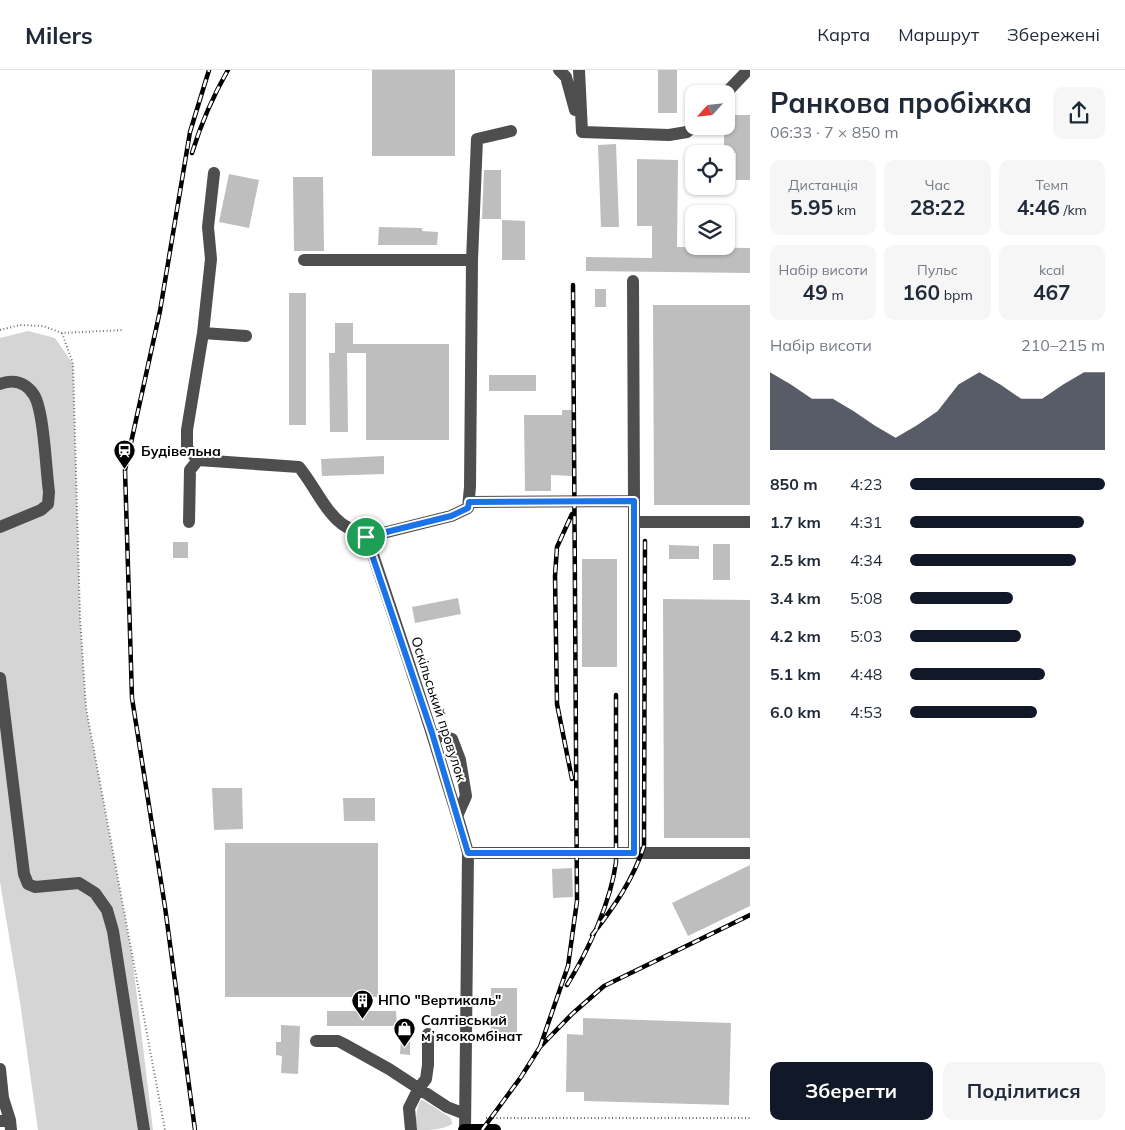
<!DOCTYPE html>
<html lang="uk">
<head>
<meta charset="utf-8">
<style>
	:root { --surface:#fff; --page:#f6f6f7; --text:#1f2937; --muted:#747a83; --line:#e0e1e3; --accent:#111827 }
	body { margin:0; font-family:Mulish,sans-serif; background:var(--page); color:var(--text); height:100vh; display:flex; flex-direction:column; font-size:19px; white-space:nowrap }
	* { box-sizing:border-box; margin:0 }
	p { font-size:16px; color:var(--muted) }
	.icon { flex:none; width:28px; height:28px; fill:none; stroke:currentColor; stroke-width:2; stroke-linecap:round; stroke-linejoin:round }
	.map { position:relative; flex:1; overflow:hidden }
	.drawer { display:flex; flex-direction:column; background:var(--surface); width:375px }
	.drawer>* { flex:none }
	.needle { width:32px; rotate:243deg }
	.tools { position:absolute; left:685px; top:15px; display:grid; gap:10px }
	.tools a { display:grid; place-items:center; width:50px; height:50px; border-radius:10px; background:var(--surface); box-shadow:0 1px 4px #0004; font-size:25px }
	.pin { position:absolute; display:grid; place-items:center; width:42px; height:42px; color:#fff; margin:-21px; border:2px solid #fff; border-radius:50%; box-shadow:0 1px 5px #0007 }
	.round { display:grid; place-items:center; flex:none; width:52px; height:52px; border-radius:10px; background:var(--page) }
	.summary { display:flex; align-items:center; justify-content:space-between; height:85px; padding:0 20px }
	h1 { font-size:28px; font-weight:700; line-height:38px }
	.figures { display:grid; grid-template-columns:repeat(3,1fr); gap:8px; height:85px; padding:5px 20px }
	.figures div { display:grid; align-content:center; border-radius:10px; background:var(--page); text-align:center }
	.figures b { font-size:21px; font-weight:700 }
	.figures small { font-size:14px; font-weight:400 }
	.figures p { font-size:14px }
	.chart { height:140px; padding:10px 20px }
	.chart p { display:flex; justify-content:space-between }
	.chart svg { width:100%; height:90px; margin-top:5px; fill:var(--accent); opacity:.7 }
	.primary-button { display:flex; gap:10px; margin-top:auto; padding:10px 20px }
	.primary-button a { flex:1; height:58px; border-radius:10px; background:var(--accent); color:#fff; font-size:20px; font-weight:700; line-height:58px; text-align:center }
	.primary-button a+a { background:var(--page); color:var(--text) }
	ul { padding:0 20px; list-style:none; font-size:16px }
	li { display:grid; grid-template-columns:80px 60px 1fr; align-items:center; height:38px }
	li i { height:12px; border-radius:6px; background:var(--accent) }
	header { display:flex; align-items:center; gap:30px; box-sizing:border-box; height:70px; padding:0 25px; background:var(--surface); border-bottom:1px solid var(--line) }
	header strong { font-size:24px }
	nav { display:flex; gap:28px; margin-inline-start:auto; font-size:18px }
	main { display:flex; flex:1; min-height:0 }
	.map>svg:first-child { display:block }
	.green { fill:#d5d5d5 }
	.building { fill:#bebebe }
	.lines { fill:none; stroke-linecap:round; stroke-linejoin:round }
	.path { stroke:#707070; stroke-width:2; stroke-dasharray:1 2.5; stroke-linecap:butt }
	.minor { stroke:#4e4e4e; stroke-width:12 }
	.major { stroke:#000; stroke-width:12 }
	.rail-casing { stroke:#000; stroke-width:4.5 }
	.rail { stroke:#fff; stroke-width:2.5; stroke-dasharray:8; stroke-linecap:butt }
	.route-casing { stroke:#fff; stroke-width:10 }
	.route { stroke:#1a73e8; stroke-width:6 }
	.labels { text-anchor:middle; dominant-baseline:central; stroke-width:4; stroke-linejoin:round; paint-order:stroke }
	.poi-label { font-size:14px; font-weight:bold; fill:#000; stroke:#fff; text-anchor:start }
	.street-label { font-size:14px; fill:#000; stroke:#fff }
</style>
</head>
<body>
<header>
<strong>Milers</strong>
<nav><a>Карта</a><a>Маршрут</a><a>Збережені</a></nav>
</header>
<main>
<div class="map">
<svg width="750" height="1060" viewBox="0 0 750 1060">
	<rect width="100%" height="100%" fill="#fff"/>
	<path class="green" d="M 28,261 L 55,268 L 73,294 L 80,547 L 86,638 L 132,885 L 153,1060 L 38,1060 L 20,932 L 0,812 L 0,268 Z
		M 423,1030 L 451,1048 L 452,1054 C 443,1060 429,1060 417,1060 C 415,1050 416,1041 420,1031 Z"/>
	<path class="building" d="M 372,0 L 455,0 L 455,86 L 372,86 Z
		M 658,0 L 677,0 L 677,43 L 658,43 Z
		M 726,45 L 750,45 L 750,110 L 736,110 L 736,83 L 724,83 L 724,56 L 726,56 Z
		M 616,74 L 619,157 L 601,157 L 598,75 Z
		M 637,89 L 678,90 L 677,177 L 750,178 L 750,203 L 586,201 L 586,187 L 652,188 L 652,156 L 637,156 Z
		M 484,100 L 501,100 L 501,149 L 482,149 Z
		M 229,104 L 259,110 L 249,158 L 219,152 Z
		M 293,107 L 323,107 L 324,181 L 294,181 Z
		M 502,150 L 525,151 L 525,190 L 502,190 Z
		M 379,157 L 422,158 L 422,161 L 438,162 L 437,175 L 378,175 Z
		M 595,219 L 606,219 L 606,237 L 595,237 Z
		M 289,223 L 306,223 L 306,355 L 289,355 Z
		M 653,235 L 750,235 L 750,435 L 654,435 Z
		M 335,253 L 353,253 L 353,274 L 449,274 L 449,370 L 366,370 L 366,283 L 347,283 L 348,362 L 330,362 L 329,283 L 335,283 Z
		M 489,305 L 536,305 L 536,321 L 489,321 Z
		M 562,340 L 573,340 L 572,406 L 551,405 L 551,421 L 525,421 L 524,345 L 562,345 Z
		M 384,386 L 384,404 L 322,406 L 321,389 Z
		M 173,472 L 188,472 L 188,488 L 173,488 Z
		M 713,474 L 730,474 L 730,510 L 713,510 Z
		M 669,475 L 699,476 L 699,489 L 669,489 Z
		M 582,489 L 617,489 L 617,597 L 582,597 Z
		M 458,528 L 461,544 L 415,553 L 412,537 Z
		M 663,529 L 750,530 L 750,768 L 664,768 Z
		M 212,718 L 242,718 L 243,759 L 214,760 Z
		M 343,728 L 375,728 L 375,751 L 344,751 Z
		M 225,773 L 378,773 L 378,927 L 225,927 Z
		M 750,795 L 750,836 L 688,866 L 672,833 Z
		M 572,798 L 573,827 L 553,828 L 552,799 Z
		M 491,918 L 517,918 L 517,963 L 491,963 Z
		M 327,941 L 396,941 L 397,956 L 327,956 Z
		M 583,948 L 731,953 L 729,1035 L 584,1031 L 584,1022 L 566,1022 L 567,964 L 583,965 Z
		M 281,955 L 300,956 L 298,1004 L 281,1003 L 282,986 L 276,985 L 276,972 L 281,972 Z
		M 401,968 L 410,969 L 410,985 L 400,984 Z"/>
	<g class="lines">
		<path class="path" d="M 0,260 L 20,255 L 43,256 L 62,263 L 124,260
			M 62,263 L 73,294 L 80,547 L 86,638 L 165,1060
			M 486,1048 L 750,1048"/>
		<path class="minor" d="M 559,0 L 566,7 L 575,40
			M 579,0 L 582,62 L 669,65 L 687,62 L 694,56
			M 725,24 L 748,0
			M 304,190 L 472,190
			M 633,211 L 634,431
			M 203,263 L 246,266
			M 0,314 C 13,309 26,312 34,325 C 44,341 46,401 49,422 L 48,434 L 41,440 L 0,457
			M 198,390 L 299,397 C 314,415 324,440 342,454 C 349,459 359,463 367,467 C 393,545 420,623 444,703 C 452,730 461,756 468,783 L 465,1060
			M 198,390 L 187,378 L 187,360 L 203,263 L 211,189 L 208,157 L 214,103
			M 469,432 L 634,431 L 634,783
			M 189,452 L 190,400 L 198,390
			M 634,452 L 750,452
			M 367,467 L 451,446 L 468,438 L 470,417 L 472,190 L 477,69 L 511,61
			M 0,608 L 24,804 L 28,814 L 35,817 L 79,813 L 95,823 L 107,840 L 113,861 L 144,1060
			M 432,663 L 452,669 L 460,690 L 466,726 L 458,744
			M 468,783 L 750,783
			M 316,971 L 338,971 L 344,974 L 389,999 L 447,1037 L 465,1044
			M 0,999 L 3,1028 L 10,1050
			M 0,1051 L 10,1050 L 11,1060
			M 411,1060 L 409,1038 L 419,1018 L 426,1009 L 428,995 L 428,964"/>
		<path class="major" d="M 464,1060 L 495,1060"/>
		<defs>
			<path id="rail" d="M 192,83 C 201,54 213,26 228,0
				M 572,709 L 557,634 L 555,506 L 557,477 L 572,444
				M 592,865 C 614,837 633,810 644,776 L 645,471
				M 567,915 C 588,881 611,832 616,792 L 616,625
				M 540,977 L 568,896 L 577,831 L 573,215
				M 195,1060 L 165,837 L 132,628 L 125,400 L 160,241 L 190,62 L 209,0
				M 482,1060 L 521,1007 L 540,977 L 572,944 L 604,916 L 750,845"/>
		</defs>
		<use href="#rail" class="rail-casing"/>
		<use href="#rail" class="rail"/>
	</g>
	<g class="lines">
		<defs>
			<path id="route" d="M 634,431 L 634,783 L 468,783 L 432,663 L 366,467 L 451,446 L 468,438 L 469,432 Z"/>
		</defs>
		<use href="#route" class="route-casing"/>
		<use href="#route" class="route"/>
	</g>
	<defs>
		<symbol id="station-pin" viewBox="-11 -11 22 30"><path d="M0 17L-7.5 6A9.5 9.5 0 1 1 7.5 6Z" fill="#000" stroke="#fff"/><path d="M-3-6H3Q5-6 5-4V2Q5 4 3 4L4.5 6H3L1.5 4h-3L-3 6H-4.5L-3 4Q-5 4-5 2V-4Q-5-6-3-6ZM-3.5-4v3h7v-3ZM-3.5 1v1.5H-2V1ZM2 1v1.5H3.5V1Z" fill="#fff"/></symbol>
		<symbol id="building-pin" viewBox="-11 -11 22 30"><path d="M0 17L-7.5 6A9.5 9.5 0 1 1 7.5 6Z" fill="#000" stroke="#fff"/><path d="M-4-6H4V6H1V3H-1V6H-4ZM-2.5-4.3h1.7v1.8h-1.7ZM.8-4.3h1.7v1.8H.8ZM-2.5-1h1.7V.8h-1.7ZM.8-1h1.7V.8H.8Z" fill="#fff"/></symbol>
		<symbol id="shop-pin" viewBox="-11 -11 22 30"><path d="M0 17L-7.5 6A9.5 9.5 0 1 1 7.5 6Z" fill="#000" stroke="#fff"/><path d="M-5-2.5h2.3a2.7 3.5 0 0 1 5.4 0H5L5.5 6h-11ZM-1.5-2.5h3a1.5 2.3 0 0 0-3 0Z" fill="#fff"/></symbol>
	</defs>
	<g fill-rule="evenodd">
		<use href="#station-pin" x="112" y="368" width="25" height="34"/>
		<use href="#building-pin" x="350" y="918" width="25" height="34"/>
		<use href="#shop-pin" x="392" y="946" width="25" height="34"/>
	</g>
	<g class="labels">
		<g class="poi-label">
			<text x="141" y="381">Будівельна</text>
			<text x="378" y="930">НПО "Вертикаль"</text>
			<text x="421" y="950">Салтівський<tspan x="421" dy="16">мʼясокомбінат</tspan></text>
		</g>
		<g class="street-label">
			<text transform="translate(439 639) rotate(72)">Оскільський провулок</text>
		</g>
	</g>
</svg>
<div class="tools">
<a><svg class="needle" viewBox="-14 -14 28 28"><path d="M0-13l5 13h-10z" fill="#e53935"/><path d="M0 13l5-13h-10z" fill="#747a83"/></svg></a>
<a><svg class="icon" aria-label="locate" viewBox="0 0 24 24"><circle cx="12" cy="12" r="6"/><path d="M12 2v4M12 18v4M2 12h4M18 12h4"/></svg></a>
<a><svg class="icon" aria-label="layers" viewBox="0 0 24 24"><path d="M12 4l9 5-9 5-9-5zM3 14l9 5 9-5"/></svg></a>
</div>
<div class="pin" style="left:366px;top:467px;background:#1e9e55"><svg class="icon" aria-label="arrive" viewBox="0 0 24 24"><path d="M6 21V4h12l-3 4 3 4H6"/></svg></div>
</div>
<section class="drawer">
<div class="summary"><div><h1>Ранкова пробіжка</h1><p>06:33 · 7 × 850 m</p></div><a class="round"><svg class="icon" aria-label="share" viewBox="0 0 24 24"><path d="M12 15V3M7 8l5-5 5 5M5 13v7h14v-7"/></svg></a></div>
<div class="figures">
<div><p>Дистанція</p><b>5.95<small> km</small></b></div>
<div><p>Час</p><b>28:22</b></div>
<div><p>Темп</p><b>4:46<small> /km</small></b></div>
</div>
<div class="figures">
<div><p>Набір висоти</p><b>49<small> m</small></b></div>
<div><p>Пульс</p><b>160<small> bpm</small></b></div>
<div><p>kcal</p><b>467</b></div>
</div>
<div class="chart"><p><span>Набір висоти</span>210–215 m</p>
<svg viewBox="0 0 160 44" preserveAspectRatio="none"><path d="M0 44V6L10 12L20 19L30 19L40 25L50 32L60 38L70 32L80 25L90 12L100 6L110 12L120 19L130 19L140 12L150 6L160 6V44z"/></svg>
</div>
<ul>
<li><b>850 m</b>4:23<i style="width:100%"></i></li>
<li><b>1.7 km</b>4:31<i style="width:89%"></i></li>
<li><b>2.5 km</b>4:34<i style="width:85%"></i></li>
<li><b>3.4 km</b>5:08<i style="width:53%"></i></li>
<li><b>4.2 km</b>5:03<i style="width:57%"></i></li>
<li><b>5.1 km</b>4:48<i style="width:69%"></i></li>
<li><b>6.0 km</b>4:53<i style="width:65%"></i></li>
</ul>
<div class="primary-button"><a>Зберегти</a><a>Поділитися</a></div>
</section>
</main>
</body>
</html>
